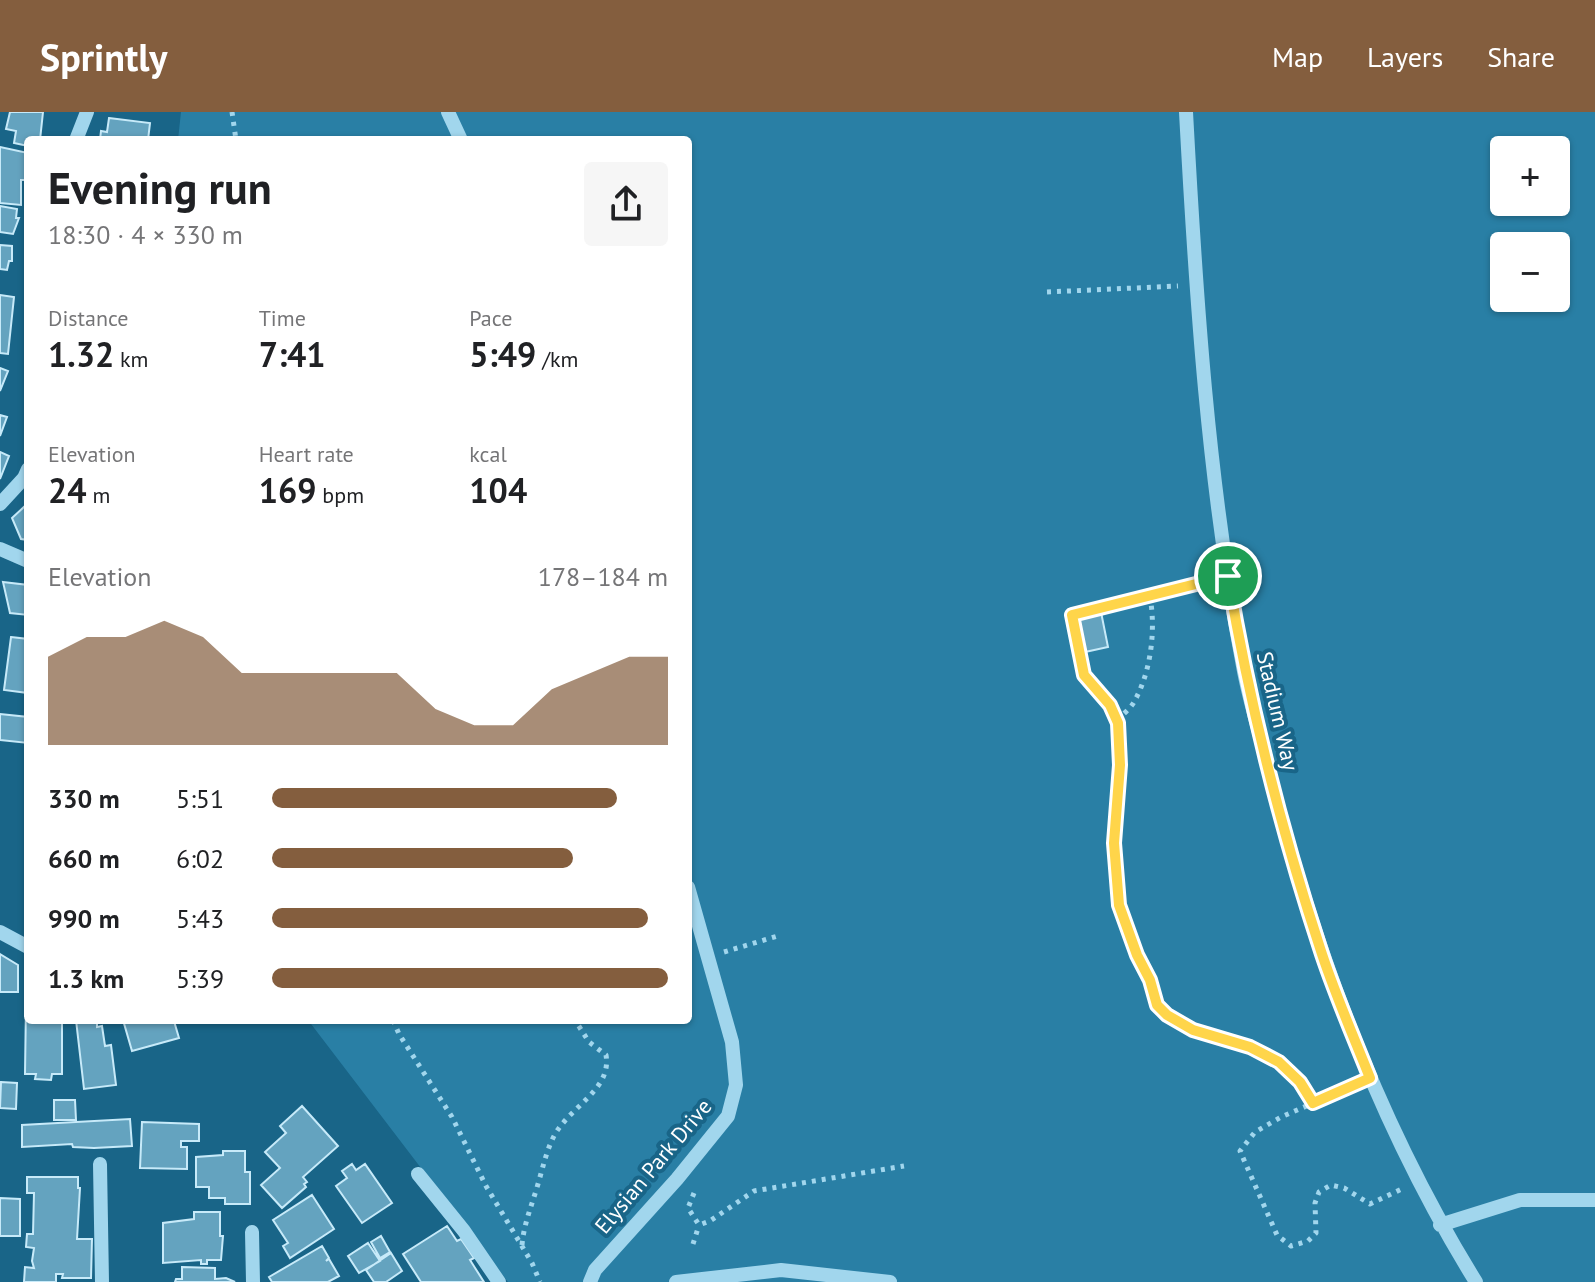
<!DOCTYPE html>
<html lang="en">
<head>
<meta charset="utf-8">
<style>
	:root { --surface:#fff; --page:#f6f6f6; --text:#202124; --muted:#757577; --accent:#845e3e }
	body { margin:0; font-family:"PT Sans",sans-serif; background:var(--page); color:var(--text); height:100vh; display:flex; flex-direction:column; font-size:30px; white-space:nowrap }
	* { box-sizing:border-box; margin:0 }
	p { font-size:26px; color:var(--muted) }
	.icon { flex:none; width:44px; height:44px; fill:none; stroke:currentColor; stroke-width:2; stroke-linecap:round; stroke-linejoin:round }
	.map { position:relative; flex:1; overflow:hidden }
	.sheet { position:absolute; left:24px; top:24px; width:668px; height:888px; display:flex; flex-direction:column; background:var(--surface); border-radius:8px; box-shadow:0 2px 6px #0004 }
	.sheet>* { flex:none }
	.controls { position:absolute; left:1490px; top:24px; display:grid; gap:16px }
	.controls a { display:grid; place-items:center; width:80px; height:80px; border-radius:8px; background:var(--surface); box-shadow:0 2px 6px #0004; font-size:40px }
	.pin { position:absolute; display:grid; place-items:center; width:68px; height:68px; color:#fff; margin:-34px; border:4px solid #fff; border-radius:50%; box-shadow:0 2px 8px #0007 }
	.round { display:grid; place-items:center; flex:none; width:84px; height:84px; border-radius:8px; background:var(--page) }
	.summary { display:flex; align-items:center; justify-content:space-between; height:136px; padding:0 24px }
	h1 { font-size:44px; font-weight:800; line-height:60px }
	.stats { display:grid; grid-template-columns:repeat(3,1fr); gap:12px; height:136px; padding:8px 24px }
	.stats div { display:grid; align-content:center }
	.stats b { font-size:34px; font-weight:800 }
	.stats small { font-size:22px; font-weight:400 }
	.stats p { font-size:22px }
	.chart { height:224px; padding:16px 24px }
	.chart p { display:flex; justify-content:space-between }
	.chart svg { width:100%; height:144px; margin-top:8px; fill:var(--accent); opacity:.7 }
	ul { padding:0 24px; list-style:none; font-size:26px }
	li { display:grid; grid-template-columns:128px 96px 1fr; align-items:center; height:60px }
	li i { height:20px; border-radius:10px; background:var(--accent) }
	header { display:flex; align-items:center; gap:48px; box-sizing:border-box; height:112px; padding:0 40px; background:var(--accent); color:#fff }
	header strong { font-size:38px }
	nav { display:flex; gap:44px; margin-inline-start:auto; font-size:28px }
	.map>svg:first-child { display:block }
	.green { fill:#297fa5; fill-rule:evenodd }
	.building { fill:#64a3bf; stroke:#c7eaf9; stroke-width:2 }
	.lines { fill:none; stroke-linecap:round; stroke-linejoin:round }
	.path { stroke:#a1d6ed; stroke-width:5; stroke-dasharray:4 6; stroke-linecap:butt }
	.minor { stroke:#a1d6ed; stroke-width:14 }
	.route-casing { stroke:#fff; stroke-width:16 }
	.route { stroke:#ffd54a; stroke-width:10 }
	.labels { text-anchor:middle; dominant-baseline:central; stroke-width:8; stroke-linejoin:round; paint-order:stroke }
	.street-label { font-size:22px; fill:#fff; stroke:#196588 }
</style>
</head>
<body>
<header>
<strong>Sprintly</strong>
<nav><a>Map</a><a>Layers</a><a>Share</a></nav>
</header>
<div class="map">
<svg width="1595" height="1170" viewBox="0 0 1595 1170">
	<rect width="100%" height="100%" fill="#196588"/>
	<path class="green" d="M 181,0 L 1595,0 L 1595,1170 L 508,1170 L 308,908 L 688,908 L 688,28 L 178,28 ZM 1504,38 L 1556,38 L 1556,90 L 1504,90 ZM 1504,134 L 1556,134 L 1556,186 L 1504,186 Z"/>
	<path class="building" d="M 10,0 L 43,0 L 40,28 L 28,28 L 28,34 L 14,31 L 16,19 L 6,17 Z
		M 109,6 L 150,11 L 148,28 L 100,28 L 101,19 L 107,20 Z
		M 0,35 L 28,41 L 28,68 L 21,68 L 21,93 L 0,91 Z
		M 0,94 L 17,97 L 16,106 L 19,106 L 13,122 L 0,120 Z
		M 0,133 L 12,134 L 12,149 L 9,149 L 7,158 L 0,157 Z
		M 0,183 L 14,185 L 8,242 L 0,241 Z
		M 0,256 L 8,259 L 0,279 Z
		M 0,303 L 7,305 L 0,324 Z
		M 0,340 L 9,344 L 0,367 Z
		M 25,394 L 28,395 L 28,428 L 21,427 L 12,406 Z
		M 3,470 L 28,473 L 28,503 L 10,501 Z
		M 1101,500 L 1108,535 L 1085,540 L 1078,504 Z
		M 11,525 L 28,527 L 28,581 L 4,578 Z
		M 0,602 L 28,605 L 28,631 L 0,628 Z
		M 0,842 L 18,853 L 18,880 L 0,880 Z
		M 26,891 L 28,891 L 28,908 L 62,908 L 62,962 L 52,962 L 51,968 L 35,967 L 36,962 L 25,962 Z
		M 76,908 L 91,908 L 91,910 L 97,910 L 97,915 L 102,914 L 105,934 L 111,933 L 116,973 L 84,977 Z
		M 123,908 L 176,908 L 174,909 L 179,926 L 132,939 Z
		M 1,970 L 17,971 L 16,997 L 0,996 Z
		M 54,988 L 75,988 L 76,1008 L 54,1008 Z
		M 302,994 L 338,1034 L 303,1065 L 307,1070 L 304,1072 L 306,1075 L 282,1096 L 261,1073 L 280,1056 L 265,1040 L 286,1021 L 280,1014 Z
		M 130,1007 L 132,1034 L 94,1036 L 73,1035 L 72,1032 L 22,1035 L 22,1013 Z
		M 142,1010 L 199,1012 L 199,1029 L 181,1029 L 181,1035 L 187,1035 L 187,1057 L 140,1056 Z
		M 223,1039 L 245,1039 L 245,1060 L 250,1060 L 250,1092 L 225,1092 L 225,1086 L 209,1086 L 209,1075 L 196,1075 L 196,1045 L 223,1043 Z
		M 352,1052 L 356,1058 L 365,1052 L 392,1091 L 362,1111 L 336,1074 L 347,1066 L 342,1059 Z
		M 27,1065 L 78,1065 L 78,1076 L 80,1076 L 77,1127 L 92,1127 L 91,1166 L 62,1166 L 63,1162 L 56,1162 L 56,1170 L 24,1170 L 25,1155 L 34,1156 L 32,1149 L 34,1136 L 26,1135 L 27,1122 L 33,1122 L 34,1081 L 27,1081 Z
		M 312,1083 L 334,1117 L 290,1146 L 283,1134 L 288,1131 L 273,1108 Z
		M 0,1086 L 20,1087 L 20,1124 L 0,1124 Z
		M 194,1100 L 220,1100 L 220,1124 L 223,1124 L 221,1148 L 207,1148 L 207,1152 L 201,1152 L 201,1148 L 163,1151 L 163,1111 L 194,1107 Z
		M 447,1114 L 457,1129 L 461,1127 L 474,1146 L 470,1148 L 484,1170 L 421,1170 L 403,1142 Z
		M 381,1124 L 390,1140 L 380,1146 L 371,1130 Z
		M 368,1131 L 380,1149 L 359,1161 L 348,1144 Z
		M 322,1134 L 329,1146 L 326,1149 L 329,1147 L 339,1164 L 328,1170 L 272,1170 L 269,1165 Z
		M 391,1141 L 402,1159 L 386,1170 L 374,1170 L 366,1158 Z
		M 182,1155 L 215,1156 L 215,1167 L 226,1166 L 235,1170 L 175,1170 L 176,1167 L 182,1167 Z"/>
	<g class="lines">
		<path class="path" d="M 232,0 L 236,28
			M 1047,180 L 1178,174
			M 1211,469 L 1072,503 L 1084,563 L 1110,593 L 1118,611 L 1120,653 L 1114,731 L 1119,793 L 1137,843 L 1150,868 L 1157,893 L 1167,903 L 1193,918 L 1250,935 L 1279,950 L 1300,970 L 1313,991
			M 1117,608 C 1122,603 1130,597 1134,590 C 1151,560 1156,518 1150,485
			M 724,840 L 781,823
			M 393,908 L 399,922 L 452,1005 L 486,1074 L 532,1151 L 540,1170
			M 1353,974 L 1281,1005 L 1255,1020 L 1240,1039 L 1277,1123 L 1291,1134 L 1308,1129 L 1316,1121 L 1315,1091 L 1319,1080 L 1331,1073 L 1344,1076 L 1370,1092 L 1404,1076
			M 694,1081 L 688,1096 L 699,1113 L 710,1109 L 754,1079 L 904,1054
			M 693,1132 L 699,1113
			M 522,1133 C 524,1111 532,1093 538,1072 C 543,1055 546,1040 554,1024 C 570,994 612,978 606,943 L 589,930 L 575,908"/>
		<path class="minor" d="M 448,0 L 461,28
			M 1186,0 C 1196,186 1208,371 1243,554 C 1249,588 1260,622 1268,655 C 1313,835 1378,1012 1476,1170
			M 76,28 L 87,0
			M 0,392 L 24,366 L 28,357
			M 0,437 L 28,449
			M 0,820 L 28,835
			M 100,1052 L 102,1170
			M 418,1062 L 464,1119 L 499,1170
			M 1440,1113 L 1520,1088 L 1595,1088
			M 252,1120 L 253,1170
			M 590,1170 L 595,1158 L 677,1067 L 728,1004 L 736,973 L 732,930 L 688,775
			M 676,1170 L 781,1158 L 890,1170"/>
	</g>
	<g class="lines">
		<defs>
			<path id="route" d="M 1228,464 C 1249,590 1280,714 1320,836 C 1334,880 1353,923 1370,966 L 1313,991 L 1300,970 L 1279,950 L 1250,935 L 1193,918 L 1167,903 L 1157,893 L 1150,868 L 1137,843 L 1119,793 L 1114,731 L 1120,653 L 1118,611 L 1110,593 L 1084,563 L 1072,503 Z"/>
		</defs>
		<use href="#route" class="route-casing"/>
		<use href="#route" class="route"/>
	</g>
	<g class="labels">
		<g class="street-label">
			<text transform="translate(1278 599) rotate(77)">Stadium Way</text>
			<text transform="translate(653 1054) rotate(-50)">Elysian Park Drive</text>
		</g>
	</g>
</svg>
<div class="controls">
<a>+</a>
<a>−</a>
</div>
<div class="pin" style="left:1228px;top:464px;background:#1e9e55"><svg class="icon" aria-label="arrive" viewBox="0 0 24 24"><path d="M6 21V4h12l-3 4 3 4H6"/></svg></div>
<section class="sheet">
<div class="summary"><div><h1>Evening run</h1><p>18:30 · 4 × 330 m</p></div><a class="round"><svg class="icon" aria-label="share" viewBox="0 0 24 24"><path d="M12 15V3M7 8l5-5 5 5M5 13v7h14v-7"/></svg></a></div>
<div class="stats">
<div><p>Distance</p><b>1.32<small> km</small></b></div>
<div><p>Time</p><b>7:41</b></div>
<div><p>Pace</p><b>5:49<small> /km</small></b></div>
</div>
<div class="stats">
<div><p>Elevation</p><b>24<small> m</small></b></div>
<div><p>Heart rate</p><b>169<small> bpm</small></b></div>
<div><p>kcal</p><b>104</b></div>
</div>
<div class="chart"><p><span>Elevation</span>178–184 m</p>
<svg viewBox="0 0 160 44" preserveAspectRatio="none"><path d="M0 44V17L10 11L20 11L30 6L40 11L50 22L60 22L70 22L80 22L90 22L100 33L110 38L120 38L130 27L140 22L150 17L160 17V44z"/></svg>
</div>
<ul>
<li><b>330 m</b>5:51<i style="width:87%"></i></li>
<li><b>660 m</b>6:02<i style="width:76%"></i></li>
<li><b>990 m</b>5:43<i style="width:95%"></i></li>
<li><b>1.3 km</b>5:39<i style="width:100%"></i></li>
</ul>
</section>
</div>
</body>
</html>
